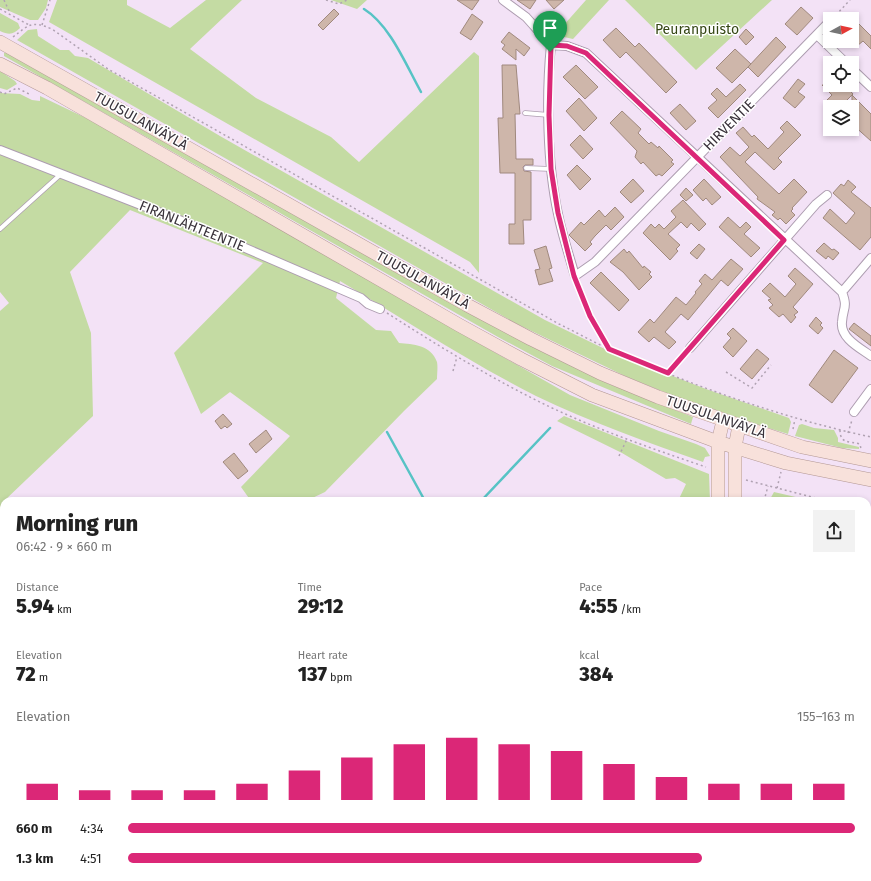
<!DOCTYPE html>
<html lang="en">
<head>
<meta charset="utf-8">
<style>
	:root { --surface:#fff; --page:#f2f2f2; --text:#222; --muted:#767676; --accent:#db2777 }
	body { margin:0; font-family:"Fira Sans",sans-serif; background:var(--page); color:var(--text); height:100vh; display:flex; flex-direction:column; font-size:15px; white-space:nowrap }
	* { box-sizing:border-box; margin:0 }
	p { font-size:13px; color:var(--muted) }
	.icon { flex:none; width:22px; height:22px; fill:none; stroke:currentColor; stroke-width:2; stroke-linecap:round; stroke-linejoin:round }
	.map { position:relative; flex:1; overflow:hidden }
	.details { position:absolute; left:0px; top:497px; width:871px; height:384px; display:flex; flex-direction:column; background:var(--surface); border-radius:12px 12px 0 0; box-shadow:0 2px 6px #0003 }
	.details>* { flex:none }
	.needle { width:26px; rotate:82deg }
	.tools { position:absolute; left:823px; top:12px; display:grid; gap:8px }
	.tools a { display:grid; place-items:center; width:36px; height:36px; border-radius:0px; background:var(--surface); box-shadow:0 2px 6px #0003; font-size:20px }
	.pin { position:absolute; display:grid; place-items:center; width:34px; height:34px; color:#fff; margin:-41px -17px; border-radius:50% 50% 50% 0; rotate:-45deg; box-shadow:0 0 4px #0007 }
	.pin .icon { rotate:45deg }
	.round { display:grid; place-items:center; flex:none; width:42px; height:42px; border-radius:0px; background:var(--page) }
	.overview { display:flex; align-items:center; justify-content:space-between; height:68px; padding:0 16px }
	h1 { font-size:22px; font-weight:800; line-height:30px }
	.metrics { display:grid; grid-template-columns:repeat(3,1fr); gap:6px; height:68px; padding:4px 16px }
	.metrics div { display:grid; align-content:center }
	.metrics b { font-size:20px; font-weight:800 }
	.metrics small { font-size:11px; font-weight:400 }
	.metrics p { font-size:11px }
	.chart { height:112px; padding:8px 16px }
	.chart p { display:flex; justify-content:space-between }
	.chart svg { width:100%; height:72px; margin-top:4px; stroke:var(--accent); stroke-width:6 }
	ul { padding:0 16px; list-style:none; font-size:13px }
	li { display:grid; grid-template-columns:64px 48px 1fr; align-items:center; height:30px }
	li i { height:10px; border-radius:5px; background:var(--accent) }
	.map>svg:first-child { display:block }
	.green { fill:#c4dba3 }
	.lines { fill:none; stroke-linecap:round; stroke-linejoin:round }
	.stream { stroke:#57c3c5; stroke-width:2.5 }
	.building { fill:#ceb6aa; stroke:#a0897e }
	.lane-casing { stroke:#ad9db0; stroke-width:5.5 }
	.street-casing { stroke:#ad9db0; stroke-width:10 }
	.primary-casing { stroke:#b29793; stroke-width:14 }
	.path { stroke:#b0a2b2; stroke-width:1.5; stroke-dasharray:2 3; stroke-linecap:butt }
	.lane { stroke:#fff; stroke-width:4 }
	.street { stroke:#fff; stroke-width:8 }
	.primary { stroke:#f8e1db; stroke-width:13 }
	.route-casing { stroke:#fff; stroke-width:8 }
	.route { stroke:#db2777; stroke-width:5 }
	.labels { text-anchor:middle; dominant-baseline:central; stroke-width:3; stroke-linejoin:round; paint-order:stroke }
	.park-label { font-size:14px; fill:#354714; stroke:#fff }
	.street-label { font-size:14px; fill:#39323a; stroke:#fff }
</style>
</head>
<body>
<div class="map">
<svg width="871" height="881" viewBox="0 0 871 881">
	<rect width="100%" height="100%" fill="#f3e2f6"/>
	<path class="green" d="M 0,0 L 48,0 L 46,8 L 38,20 L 30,20 L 0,7 Z
		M 57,0 L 127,0 L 127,5 L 170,28 L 206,0 L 242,0 L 190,49 L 256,98 L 331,137 L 359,162 L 474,52 L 479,56 L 479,273 L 470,262 L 49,22 Z
		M 331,0 L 367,0 L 357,9 Z
		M 586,0 L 609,0 L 573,39 L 555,35 Z
		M 625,0 L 772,0 L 696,70 Z
		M 0,13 L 18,23 L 20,28 C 13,35 9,35 0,31 Z
		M 37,29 L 38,36 L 60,50 L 69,50 L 75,56 L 88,58 L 220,136 L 545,320 L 609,351 L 706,389 L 789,418 L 791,422 L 788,434 L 701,407 L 627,377 L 517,324 L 17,40 L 28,30 Z
		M 4,53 L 9,53 L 503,331 L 609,384 L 693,417 L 691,424 L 552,366 L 498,337 L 4,56 Z
		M 0,71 L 15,81 L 17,84 L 7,90 L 0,88 Z
		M 0,93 L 20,94 L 32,100 L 40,101 L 40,96 L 86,118 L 193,177 L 401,299 L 570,395 L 659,431 L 696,444 L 705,448 L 710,456 L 705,457 L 703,462 C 647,442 590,422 536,396 C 469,362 405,320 340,281 L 336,298 L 376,330 L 391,331 L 399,343 C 413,344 431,345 437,362 C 438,367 437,374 437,379 L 404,411 L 325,492 L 306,501 L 251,501 L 241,487 L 290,436 L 230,392 L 201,414 L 174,353 L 263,263 L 130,210 L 70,272 L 91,333 L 93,416 L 4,501 L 4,877 L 718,877 L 718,881 L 0,881 L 0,311 L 9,303 L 0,292 Z
		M 564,416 L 709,474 L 710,501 L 678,501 L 686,484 L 675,478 L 666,479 L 622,453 L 557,421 Z
		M 802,424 L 814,428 L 834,430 L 838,438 L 838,442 L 859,447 L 859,449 L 842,448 L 795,436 L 799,425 Z
		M 774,492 L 813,501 L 769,501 Z
		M 871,608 L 871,680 L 867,684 L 867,610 Z"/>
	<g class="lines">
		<path class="stream" d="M 364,9 C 390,25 406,65 421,92
			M 387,432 L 425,501
			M 481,501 L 550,428"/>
	</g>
	<path class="building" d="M 457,0 L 479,0 L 472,10 Z
		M 517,0 L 536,0 L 530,9 Z
		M 546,0 L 564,0 L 554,9 Z
		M 801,7 L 813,18 L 797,35 L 785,24 Z
		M 334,9 L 339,14 L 323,30 L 318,25 Z
		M 472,14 L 483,22 L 471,40 L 460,33 Z
		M 852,17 L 871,36 L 871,49 L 863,41 L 857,46 L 852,40 Z
		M 616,28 L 635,47 L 639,43 L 677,82 L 666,93 L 626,52 L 620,58 L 603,40 Z
		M 746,29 L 754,37 L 746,45 L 739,37 Z
		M 509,32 L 530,48 L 524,56 L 516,49 L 516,60 L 502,49 L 505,45 L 501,42 Z
		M 776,37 L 786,47 L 758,77 L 748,67 Z
		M 735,49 L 751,64 L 732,83 L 716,68 Z
		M 502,65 L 516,65 L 520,114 L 515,114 L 516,159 L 533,159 L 533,165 L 525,165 L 523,167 L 524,171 L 531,172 L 531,220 L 523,220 L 524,244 L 509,244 L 509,224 L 515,224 L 515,173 L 500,173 L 498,118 L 503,118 Z
		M 576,65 L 598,87 L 585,99 L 563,77 Z
		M 798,79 L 805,84 L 798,92 L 805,97 L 795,108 L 783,98 Z
		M 740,84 L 746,90 L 718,118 L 708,108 L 717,100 L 711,94 L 717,88 L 726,97 Z
		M 822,85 L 845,85 L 853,94 L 840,107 L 826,107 L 823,104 L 832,95 Z
		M 852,95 L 871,114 L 871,141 L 852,124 L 857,120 L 852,115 Z
		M 579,98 L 597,118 L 584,131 L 566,111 Z
		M 680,104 L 696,121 L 686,130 L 670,113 Z
		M 622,111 L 641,129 L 638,133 L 649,144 L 651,142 L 658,148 L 659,146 L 673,160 L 671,162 L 674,164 L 662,176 L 659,174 L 656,176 L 643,162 L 641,164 L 635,157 L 637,151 L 610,123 Z
		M 787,121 L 801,135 L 778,158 L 782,162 L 774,170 L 755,152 L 745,162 L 779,194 L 794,179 L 807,192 L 792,208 L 793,209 L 791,211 L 795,215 L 786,224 L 780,218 L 778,220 L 772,215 L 775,212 L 757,199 L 758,197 L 720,157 L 730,147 L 740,156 L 749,147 L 736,133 L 743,127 L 752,137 L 754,135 L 768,149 L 784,132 L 780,128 Z
		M 580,135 L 593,149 L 583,159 L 570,145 Z
		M 577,165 L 591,179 L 580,190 L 567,175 Z
		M 633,179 L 644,191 L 631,203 L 620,192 Z
		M 704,179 L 721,197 L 712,205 L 706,198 L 703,201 L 693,190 Z
		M 848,180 L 856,187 L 851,192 L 871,208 L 871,237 L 860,250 L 823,218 L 830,209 L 846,224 L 855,213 L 833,193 L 841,184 L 844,186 Z
		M 686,188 L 693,195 L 686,201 L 680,195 Z
		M 683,200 L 706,224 L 699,231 L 691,223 L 687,228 L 681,222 L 668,234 L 680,245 L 676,249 L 678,251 L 670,260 L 643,233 L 651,224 L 655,228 L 659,224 L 664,229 L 676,217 L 671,211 Z
		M 615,207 L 624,217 L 611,230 L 606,225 L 595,236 L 590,242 L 592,244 L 585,251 L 569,235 L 581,222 L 584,225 L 599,210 L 605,217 Z
		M 728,217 L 740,228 L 746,222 L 751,227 L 744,234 L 760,248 L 751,257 L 719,227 Z
		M 824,243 L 832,250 L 834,249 L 839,253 L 833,260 L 828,256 L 826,259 L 816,251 Z
		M 699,244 L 705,249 L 697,259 L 690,253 Z
		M 546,246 L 552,268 L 549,269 L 553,281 L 539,285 L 535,270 L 540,269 L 534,250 Z
		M 624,249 L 627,253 L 629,251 L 643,268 L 644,266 L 651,272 L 649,274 L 652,277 L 639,290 L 623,272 L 610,262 Z
		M 731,259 L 743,269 L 728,286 L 721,280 L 688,320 L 681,314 L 665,332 L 676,342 L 669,349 L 654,337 L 649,342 L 638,332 L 650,319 L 654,323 L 676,297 L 686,305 L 696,293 L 695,292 L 702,284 L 699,281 L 705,274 L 712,280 Z
		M 795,268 L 813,284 L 793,307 L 798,312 L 794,315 L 796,317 L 791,323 L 783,314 L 779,317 L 769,308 L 773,305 L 768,300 L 771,299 L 762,291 L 770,283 L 785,297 L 796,284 L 788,276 Z
		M 601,272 L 629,300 L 619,311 L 590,283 Z
		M 816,317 L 822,323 L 820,325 L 823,328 L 818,334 L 809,326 Z
		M 854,323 L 871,336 L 871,346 L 849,329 Z
		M 733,328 L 747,341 L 733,357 L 723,347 L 731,338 L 727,334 Z
		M 757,349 L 769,359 L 752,379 L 740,369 Z
		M 834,350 L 858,368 L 832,403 L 809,385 Z
		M 223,414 L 232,424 L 227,428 L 225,426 L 221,429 L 215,421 Z
		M 266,430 L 272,439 L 256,453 L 249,444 Z
		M 234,453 L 248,471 L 238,479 L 223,462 Z"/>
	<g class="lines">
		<defs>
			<path id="lane" d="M 525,113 L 549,115
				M 526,168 L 551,169
				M 0,229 L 61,174
				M 867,871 L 871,871
				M 800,877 L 800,881"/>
			<path id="street" d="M 503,0 L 526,17 L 551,45 L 567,46 L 586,53 L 842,292 C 848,308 843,307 842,322 C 840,338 860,348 871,356
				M 817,35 L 846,63
				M 551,45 C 546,95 547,164 558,214 C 562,234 569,255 575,276 L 595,262 L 830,21
				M 852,69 L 871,87
				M 0,150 L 192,225 L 361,298 L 368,304 L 380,309
				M 842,292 L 871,258
				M 690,348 L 816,204 L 827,195
				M 854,412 L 871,389
				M 867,693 L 871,693"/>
			<path id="primary" d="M 0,42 L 467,305 L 531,339 L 600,373 L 658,397 L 802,447 L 871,461
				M 0,64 L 47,88 L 459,325 L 521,359 L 592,395 L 718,442 L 786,463 L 871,480
				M 718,501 L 718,442 L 723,421
				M 735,501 L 735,447 L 739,426
				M 736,877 L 736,881"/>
		</defs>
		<use href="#lane" class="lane-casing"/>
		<use href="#street" class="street-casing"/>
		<use href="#primary" class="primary-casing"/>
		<path class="path" d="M 4,0 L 10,13
			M 326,0 L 339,4 L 347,0
			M 0,9 L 29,25
			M 836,15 L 850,0
			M 42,25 L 50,0
			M 13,37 C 29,25 31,20 52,29 L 108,69 L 559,324 C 576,332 593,342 611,350 C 694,386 782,418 871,437
			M 0,92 L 4,94 L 17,88 L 29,94
			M 577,283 L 589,316 L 608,348
			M 387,313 C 440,347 494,380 550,407 C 601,431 653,449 706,467
			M 453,371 L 457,357
			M 726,372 L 752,388 L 771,365
			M 668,373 L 685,353
			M 793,429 L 795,419
			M 840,430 C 840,444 849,441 860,444 L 861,449
			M 848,433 L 852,420
			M 619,456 L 627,439
			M 746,480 L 827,501
			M 777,488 L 781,472
			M 764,501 L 768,486
			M 867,509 L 871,510
			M 867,706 L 871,706
			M 755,877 L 755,881"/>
		<use href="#lane" class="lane"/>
		<use href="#street" class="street"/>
		<use href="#primary" class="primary"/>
	</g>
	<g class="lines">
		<defs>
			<path id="route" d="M 551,45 L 567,46 L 586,53 L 784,240 L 668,373 L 609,349 L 590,316 L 574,276 L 558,213 L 551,169 L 549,115 Z"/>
		</defs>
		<use href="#route" class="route-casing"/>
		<use href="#route" class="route"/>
	</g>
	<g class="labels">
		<g class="park-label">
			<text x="697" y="29">Peuranpuisto</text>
		</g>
		<g class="street-label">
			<text transform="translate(141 121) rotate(29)">TUUSULANVÄYLÄ</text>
			<text transform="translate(729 125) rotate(-45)">HIRVENTIE</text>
			<text transform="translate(192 226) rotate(22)">FIRANLÄHTEENTIE</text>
			<text transform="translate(423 280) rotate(29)">TUUSULANVÄYLÄ</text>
			<text transform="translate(716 417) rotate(19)">TUUSULANVÄYLÄ</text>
		</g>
	</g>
</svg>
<div class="tools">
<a><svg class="needle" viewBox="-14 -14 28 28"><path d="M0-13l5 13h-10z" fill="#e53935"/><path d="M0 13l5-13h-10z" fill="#767676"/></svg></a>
<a><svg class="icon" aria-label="locate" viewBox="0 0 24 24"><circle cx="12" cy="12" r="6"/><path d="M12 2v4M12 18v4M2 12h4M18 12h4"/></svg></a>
<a><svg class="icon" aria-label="layers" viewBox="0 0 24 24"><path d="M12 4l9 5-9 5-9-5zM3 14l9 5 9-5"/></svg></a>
</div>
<div class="pin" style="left:550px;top:52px;background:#1e9e55"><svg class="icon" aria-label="arrive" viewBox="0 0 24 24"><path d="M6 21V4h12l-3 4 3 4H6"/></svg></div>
<section class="details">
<div class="overview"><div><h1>Morning run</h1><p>06:42 · 9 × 660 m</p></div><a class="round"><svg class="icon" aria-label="share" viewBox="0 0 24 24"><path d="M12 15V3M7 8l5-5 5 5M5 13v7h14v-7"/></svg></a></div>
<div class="metrics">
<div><p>Distance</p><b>5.94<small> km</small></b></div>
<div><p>Time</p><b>29:12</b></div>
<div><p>Pace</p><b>4:55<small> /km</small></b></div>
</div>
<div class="metrics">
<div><p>Elevation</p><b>72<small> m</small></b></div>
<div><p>Heart rate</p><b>137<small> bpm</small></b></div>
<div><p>kcal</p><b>384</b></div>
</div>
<div class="chart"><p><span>Elevation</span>155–163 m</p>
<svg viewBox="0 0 160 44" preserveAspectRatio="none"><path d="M5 44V34M15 44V38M25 44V38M35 44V38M45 44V34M55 44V26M65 44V18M75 44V10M85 44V6M95 44V10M105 44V14M115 44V22M125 44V30M135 44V34M145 44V34M155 44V34"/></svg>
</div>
<ul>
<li><b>660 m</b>4:34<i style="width:100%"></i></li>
<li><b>1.3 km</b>4:51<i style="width:79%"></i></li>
</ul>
</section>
</div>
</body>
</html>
